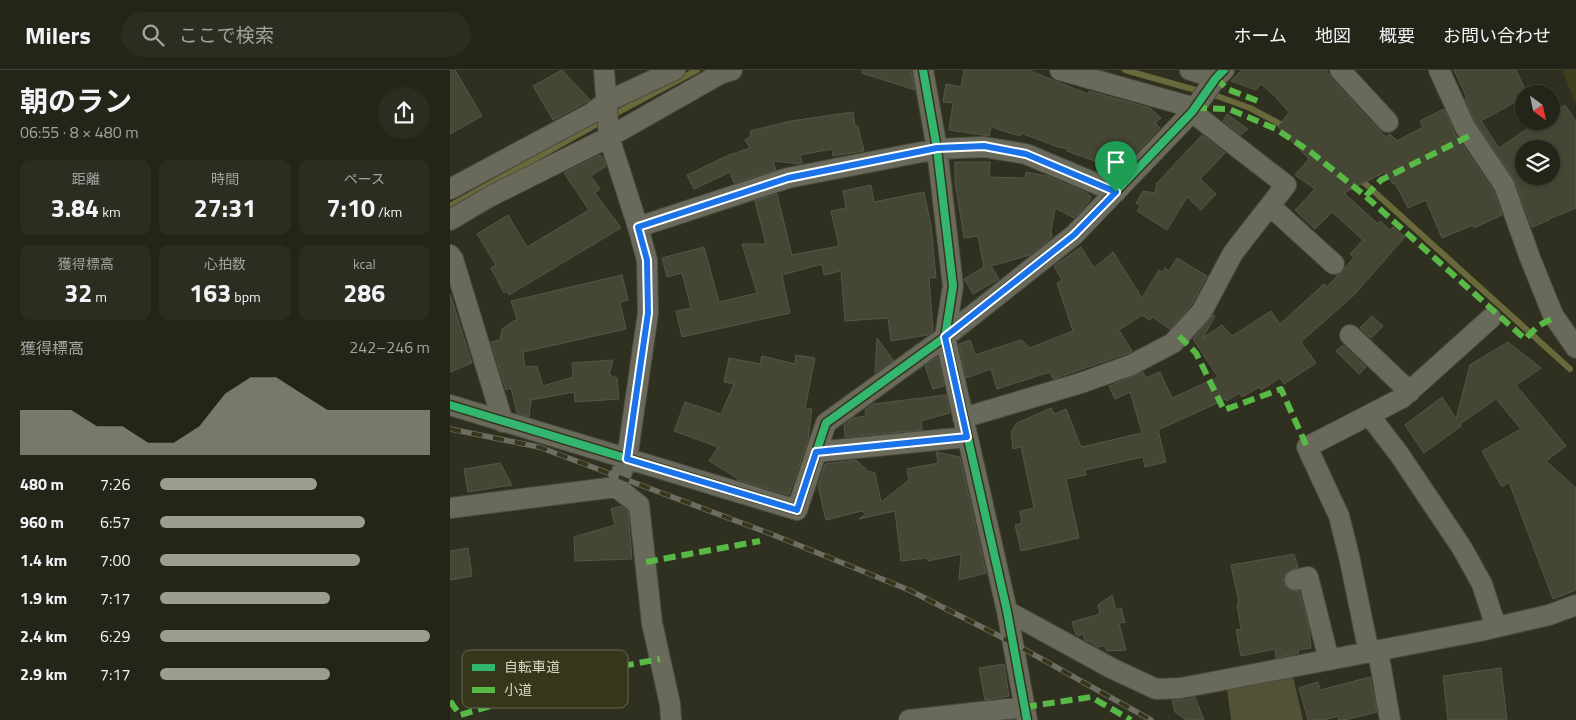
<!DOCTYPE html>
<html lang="ja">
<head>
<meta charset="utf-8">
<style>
	:root { --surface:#242418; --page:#2c2c21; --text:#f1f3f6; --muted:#a3a4a2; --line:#414137; --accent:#9c9d8c }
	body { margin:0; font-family:"Titillium Web","Noto Sans JP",sans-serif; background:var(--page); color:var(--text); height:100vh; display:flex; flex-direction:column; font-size:19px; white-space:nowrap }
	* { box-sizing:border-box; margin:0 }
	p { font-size:16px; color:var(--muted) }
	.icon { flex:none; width:28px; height:28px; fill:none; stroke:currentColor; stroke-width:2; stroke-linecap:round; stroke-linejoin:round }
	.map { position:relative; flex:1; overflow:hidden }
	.side { display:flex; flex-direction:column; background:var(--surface); width:450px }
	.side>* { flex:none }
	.needle { width:32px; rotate:147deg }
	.buttons { position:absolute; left:1065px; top:15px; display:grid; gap:10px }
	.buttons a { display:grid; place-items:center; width:45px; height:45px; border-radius:50%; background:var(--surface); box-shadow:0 1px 4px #0004,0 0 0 1px var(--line); font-size:25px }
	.pin { position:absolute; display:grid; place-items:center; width:42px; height:42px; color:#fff; margin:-51px -21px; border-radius:50% 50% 50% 0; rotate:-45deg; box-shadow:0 0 5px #0007 }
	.pin .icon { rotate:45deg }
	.round { display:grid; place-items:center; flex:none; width:52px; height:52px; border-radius:26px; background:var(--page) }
	.overview { display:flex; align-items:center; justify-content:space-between; height:85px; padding:0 20px }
	h1 { font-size:28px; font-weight:700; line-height:38px }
	.metrics { display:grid; grid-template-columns:repeat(3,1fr); gap:8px; height:85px; padding:5px 20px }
	.metrics div { display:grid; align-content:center; border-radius:10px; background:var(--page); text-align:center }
	.metrics b { font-size:25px; font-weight:700 }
	.metrics small { font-size:14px; font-weight:400 }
	.metrics p { font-size:14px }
	.chart { height:140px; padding:10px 20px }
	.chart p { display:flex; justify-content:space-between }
	.chart svg { width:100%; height:90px; margin-top:5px; fill:var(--accent); opacity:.7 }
	ul { padding:0 20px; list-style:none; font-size:16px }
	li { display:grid; grid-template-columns:80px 60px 1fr; align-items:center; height:38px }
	li i { height:12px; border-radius:6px; background:var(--accent) }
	header { display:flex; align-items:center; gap:30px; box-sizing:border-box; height:70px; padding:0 25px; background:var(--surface); border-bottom:1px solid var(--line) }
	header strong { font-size:24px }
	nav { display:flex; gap:28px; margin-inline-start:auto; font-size:18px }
	.search { width:350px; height:45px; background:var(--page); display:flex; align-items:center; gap:12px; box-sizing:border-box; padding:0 18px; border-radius:28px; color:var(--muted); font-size:19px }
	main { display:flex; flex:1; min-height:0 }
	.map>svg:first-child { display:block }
	.built { fill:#3e3e1d }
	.green { fill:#525336 }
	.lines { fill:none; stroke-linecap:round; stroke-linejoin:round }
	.stream { stroke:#69693b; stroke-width:6 }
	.building { fill:#464635; stroke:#565649; fill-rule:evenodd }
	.minor-casing { stroke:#4c4d3f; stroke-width:22 }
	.minor { stroke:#69695c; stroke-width:20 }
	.rail-casing { stroke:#6d6e61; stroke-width:5.5 }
	.rail { stroke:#36361a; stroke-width:4; stroke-dasharray:11; stroke-linecap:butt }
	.quiet { stroke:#58b947; stroke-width:6; stroke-dasharray:12 6; stroke-linecap:butt }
	.cycleway-casing { stroke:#36361a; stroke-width:11 }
	.cycleway { stroke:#33b770; stroke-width:8 }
	.route-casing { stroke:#fff; stroke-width:10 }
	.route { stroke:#1a73e8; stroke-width:6 }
	.key { fill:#36361a; stroke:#66664e; stroke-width:1 }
	.key-label { font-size:14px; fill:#d6d7c6 }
</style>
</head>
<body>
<header>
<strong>Milers</strong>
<div class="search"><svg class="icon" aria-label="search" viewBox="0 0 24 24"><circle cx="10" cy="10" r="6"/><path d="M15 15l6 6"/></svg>ここで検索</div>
<nav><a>ホーム</a><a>地図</a><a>概要</a><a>お問い合わせ</a></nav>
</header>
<main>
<section class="side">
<div class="overview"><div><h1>朝のラン</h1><p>06:55 · 8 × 480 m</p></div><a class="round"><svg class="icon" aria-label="share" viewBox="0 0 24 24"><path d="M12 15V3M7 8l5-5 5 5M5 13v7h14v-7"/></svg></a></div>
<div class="metrics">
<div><p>距離</p><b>3.84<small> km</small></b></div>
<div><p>時間</p><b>27:31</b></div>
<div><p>ペース</p><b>7:10<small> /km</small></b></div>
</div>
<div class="metrics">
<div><p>獲得標高</p><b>32<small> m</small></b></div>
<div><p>心拍数</p><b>163<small> bpm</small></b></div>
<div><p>kcal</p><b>286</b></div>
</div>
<div class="chart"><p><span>獲得標高</span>242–246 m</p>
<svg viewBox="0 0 160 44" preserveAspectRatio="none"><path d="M0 44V22L10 22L20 22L30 30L40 30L50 38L60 38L70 30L80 14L90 6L100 6L110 14L120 22L130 22L140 22L150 22L160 22V44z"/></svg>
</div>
<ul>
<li><b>480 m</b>7:26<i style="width:58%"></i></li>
<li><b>960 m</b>6:57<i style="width:76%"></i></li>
<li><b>1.4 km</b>7:00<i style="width:74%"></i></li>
<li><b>1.9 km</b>7:17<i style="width:63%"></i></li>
<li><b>2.4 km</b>6:29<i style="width:100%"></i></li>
<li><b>2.9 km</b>7:17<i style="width:63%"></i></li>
</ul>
</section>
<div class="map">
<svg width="1126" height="650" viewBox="0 0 1126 650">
	<rect width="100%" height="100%" fill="#303020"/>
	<path class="built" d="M 1112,0 L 1126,0 L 1126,34 Z"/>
	<path class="green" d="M 843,607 L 853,650 L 781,650 L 777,619 Z"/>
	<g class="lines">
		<path class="stream" d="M 675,0 L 767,26 L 800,38 L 838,58
			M 909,108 L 1120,299
			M 0,136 L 167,43 L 247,0"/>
	</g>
	<path class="building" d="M 0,0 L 5,0 L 32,46 L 0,64 Z
		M 112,0 L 140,30 L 103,50 L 83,16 Z
		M 412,0 L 461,0 L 465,20 L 412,3 Z
		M 514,0 L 578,0 L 638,24 L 639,21 L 700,38 L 711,48 L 705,53 L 710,58 L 674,96 L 669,90 L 664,98 L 617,81 L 618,79 L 608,77 L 571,63 L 570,66 L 541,57 L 539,66 L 499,60 L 503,33 L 493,32 L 496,14 L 511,17 Z
		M 792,0 L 876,0 L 881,8 L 929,60 L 936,67 L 940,64 L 947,71 L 973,57 L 970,51 L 994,39 L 1005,64 L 1043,120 L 1052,145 L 1024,158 L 1023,155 L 992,168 L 976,130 L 958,138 L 945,113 L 943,114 L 935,102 L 894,123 L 928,154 L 930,151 L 940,160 L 943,157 L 955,167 L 904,225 L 851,272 L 866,293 L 834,314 L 830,308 L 811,320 L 809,317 L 792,327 L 789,323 L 777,331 L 776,329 L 708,360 L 716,392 L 695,397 L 693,387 L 635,400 L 636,405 L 616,409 L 629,468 L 571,481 L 565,455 L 572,453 L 570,441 L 584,438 L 571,377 L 563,379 L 561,362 L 567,353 L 601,338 L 604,344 L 616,339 L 631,377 L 692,363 L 680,322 L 665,329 L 659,316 L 693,302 L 696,308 L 710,302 L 722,328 L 768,307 L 743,269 L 763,245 L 765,246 L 753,268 L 772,255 L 782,266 L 821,241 L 830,254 L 874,214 L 877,217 L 888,205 L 892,202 L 904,187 L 900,184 L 913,170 L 882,142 L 865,159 L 845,140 L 865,119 L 845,105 L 859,89 L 828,57 L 839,42 L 826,28 L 826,27 L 811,14 L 806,20 L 781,11 Z
		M 1004,0 L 1066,0 L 1077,24 L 1074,24 L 1074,27 L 1031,51 L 1049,78 L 1089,51 L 1101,51 L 1101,44 L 1115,35 L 1126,51 L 1126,138 L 1099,149 L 1099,150 L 1082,157 L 1065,111 L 1025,51 L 1015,28 L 1017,28 ZM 1074,79 L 1101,79 L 1101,106 L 1074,106 Z
		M 403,42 L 405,56 L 408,56 L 414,81 L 383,86 L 382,79 L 350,85 L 352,93 L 350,94 L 323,91 L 326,100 L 284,113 L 280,102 L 244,119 L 237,105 L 279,85 L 300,78 L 295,70 L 301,66 L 300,61 L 341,51 Z
		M 777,44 L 798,59 L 791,65 L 773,51 Z
		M 752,65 L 775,83 L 750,109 L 766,124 L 751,140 L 737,127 L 717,160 L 687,141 L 690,136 L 686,133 L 693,121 L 705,123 L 707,113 Z
		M 150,85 L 153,87 L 156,96 L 141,106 L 150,119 L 145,123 L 171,158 L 59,225 L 57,221 L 54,223 L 41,198 L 46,195 L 27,164 L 58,145 L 77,177 L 139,140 L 114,103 Z
		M 505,92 L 540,92 L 539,107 L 575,108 L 576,102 L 597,106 L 637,123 L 641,127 L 638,133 L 624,148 L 605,138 L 601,162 L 602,167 L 580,185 L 541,196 L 549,209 L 523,224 L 514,209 L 534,197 L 528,166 L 514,168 L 505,111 Z
		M 421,115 L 424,132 L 474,122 L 481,156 L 486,208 L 479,208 L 483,261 L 477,265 L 441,271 L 438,248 L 395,251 L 391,201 L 374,205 L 372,194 L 332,205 L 340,243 L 232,267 L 226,241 L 241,238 L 232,203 L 217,207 L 212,188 L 254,177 L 269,232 L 307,223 L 292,174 L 316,174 L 305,131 L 327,124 L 342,185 L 389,176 L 381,141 L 396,138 L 393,121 Z
		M 631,177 L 644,198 L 663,182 L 692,228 L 709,200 L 712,202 L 715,198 L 719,201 L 727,188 L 757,206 L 742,234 L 720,259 L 702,247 L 700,250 L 692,245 L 669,260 L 682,281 L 676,284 L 603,309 L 600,302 L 547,319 L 541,299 L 516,308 L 509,274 L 520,270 L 525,285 L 571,270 L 580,278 L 623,261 L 607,213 L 612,210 L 604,196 Z
		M 172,205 L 178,230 L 170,232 L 176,259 L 73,282 L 75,297 L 87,296 L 93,316 L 123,307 L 122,293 L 163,290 L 159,305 L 167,308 L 169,329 L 125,332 L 124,322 L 81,330 L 79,347 L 67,343 L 61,318 L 56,320 L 41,272 L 50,270 L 52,259 L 67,249 L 61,231 Z
		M 0,224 L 22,293 L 0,302 Z
		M 922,246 L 933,256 L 921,268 L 910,258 Z
		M 427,268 L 443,290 L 425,303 Z
		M 1058,272 L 1091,298 L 1066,315 L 1116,376 L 1096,391 L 1126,418 L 1126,520 L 1103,529 L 1059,412 L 1052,417 L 1032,381 L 1071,359 L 1046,329 L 1010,354 L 1011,356 L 974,383 L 955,355 L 992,327 L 1006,349 L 1020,295 Z
		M 893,275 L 916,297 L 909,304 L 886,281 Z
		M 346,285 L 365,288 L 355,338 L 362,339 L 358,370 L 339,425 L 288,410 L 287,408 L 259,391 L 268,377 L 224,361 L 235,332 L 271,344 L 284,314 L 274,312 L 279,288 L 310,294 L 312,286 L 345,294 Z
		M 487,287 L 494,316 L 483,319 L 475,296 Z
		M 496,325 L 500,343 L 471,351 L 472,360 L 395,367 L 394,355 L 403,348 L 416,346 L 415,340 L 423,334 Z
		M 486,382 L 510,387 L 536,503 L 509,510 L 511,484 L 478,491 L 477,488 L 451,491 L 445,441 L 409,449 L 416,444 L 412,441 L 376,450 L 368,416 L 375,394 L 406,390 L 418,401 L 425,403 L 431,432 L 459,410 L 457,399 L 488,393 Z
		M 50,393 L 62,415 L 18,422 L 14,399 Z
		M 171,436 L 178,441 L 182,489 L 125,491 L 124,467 L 165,455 L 161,439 Z
		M 18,478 L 22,506 L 0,510 L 0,481 Z
		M 844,484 L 848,497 L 837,502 L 834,507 L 833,512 L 836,518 L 841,521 L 849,521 L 859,558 L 861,578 L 848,580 L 849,583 L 826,588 L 825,579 L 791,586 L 786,560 L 791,559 L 787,534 L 789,533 L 781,495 Z
		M 662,525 L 666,540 L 671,538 L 675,552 L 669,553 L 676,580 L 657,581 L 654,576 L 647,577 L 641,572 L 635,570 L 633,564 L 628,566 L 626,565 L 622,552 L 650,544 L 648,535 Z
		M 554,594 L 559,626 L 535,630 L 529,598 Z
		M 1051,598 L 1057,650 L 998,650 L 993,606 Z
		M 920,607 L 927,642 L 895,650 L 889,650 L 888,646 L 874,650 L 858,650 L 849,618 L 868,612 L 870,620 Z
		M 745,627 L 754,650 L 736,650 L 725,642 L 722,630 L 736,630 Z"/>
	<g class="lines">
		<defs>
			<path id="minor" d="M 154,0 L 159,67 L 188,157 L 197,190 L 198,243 L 177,389 L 166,417
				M 473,0 L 487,79 L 503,216 L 495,267 L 557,541 L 577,650
				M 610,0 L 745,38
				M 740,0 L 766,8
				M 890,0 L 938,52
				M 989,0 L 1015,57 L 1054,115 L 1080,188 L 1103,245 L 1126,278
				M 0,119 L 142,43 L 156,32 L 225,0
				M 820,136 L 884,194
				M 0,150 L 39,127 L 159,67 L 270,4 L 282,0
				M 188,157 L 338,108 L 487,79 L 534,77 L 576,84 L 666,122
				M 0,185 L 3,189 L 53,352
				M 900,265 L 960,322
				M 0,335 L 347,440 L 376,353 L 495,267 L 624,165 L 742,42 L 766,8 L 774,0
				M 919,345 L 949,384 L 1012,478 L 1032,514 L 1046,557
				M 513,348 L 631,313 L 681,295 L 723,273 L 752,241 L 783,183 L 836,115 L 742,42
				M 366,382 L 517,367
				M 0,438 L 166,417 L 189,435 L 202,553 L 220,634 L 221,650
				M 845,510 L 858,507 L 879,590
				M 557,541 L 663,599 L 706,619 L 731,618 L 1030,561 L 1099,545 L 1126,535
				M 928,581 L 940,650
				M 919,583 L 899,486 L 889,446 L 857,377 L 952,328 L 1041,248
				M 459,650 L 575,637"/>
		</defs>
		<use href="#minor" class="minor-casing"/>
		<use href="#minor" class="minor"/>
		<defs>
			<path id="rail" d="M 0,359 L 89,377 L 321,464 L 459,520 L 563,573 L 701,650"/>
		</defs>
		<use href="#rail" class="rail-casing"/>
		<use href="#rail" class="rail"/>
		<path class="quiet" d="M 766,8 L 777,19 L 808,31
			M 745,38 L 779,39 L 826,59 L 862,83 L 913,124 L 1075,269 L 1088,256 L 1105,247
			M 916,126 L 931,110 L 1021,65
			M 729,266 L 746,283 L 774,340 L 831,319 L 857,377
			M 196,492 L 310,471
			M 0,631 L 10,645 L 91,621 L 87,612 L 210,589
			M 575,637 L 641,627 L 681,650"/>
		<defs>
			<path id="cycleway" d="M 473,0 L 487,79 L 503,216 L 495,267 L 557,541 L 577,650
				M 0,335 L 347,440 L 376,353 L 495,267 L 624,165 L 742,42 L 766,8 L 774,0"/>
		</defs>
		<use href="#cycleway" class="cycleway-casing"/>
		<use href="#cycleway" class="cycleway"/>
	</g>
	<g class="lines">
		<defs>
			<path id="route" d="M 534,76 L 576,84 L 666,122 L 624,165 L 495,267 L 517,367 L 366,382 L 347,440 L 177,389 L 198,243 L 197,190 L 188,157 L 338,108 L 487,78 Z"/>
		</defs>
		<use href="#route" class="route-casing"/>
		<use href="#route" class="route"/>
	</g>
	<rect x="12" y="580" width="166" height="58" rx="8" class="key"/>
	<rect x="22" y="594" width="23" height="7" fill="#33b770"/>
	<rect x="22" y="617" width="23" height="6" fill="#58b947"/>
	<g class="key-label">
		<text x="54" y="602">自転車道</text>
		<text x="54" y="625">小道</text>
	</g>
</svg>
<div class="buttons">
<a><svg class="needle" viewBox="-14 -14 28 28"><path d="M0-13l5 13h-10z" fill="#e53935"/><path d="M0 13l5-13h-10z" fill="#a3a4a2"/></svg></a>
<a><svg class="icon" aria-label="layers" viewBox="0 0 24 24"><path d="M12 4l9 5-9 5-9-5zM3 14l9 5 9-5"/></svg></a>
</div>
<div class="pin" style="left:666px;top:122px;background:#1e9e55"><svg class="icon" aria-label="arrive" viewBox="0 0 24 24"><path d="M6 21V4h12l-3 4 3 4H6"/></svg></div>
</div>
</main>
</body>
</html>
